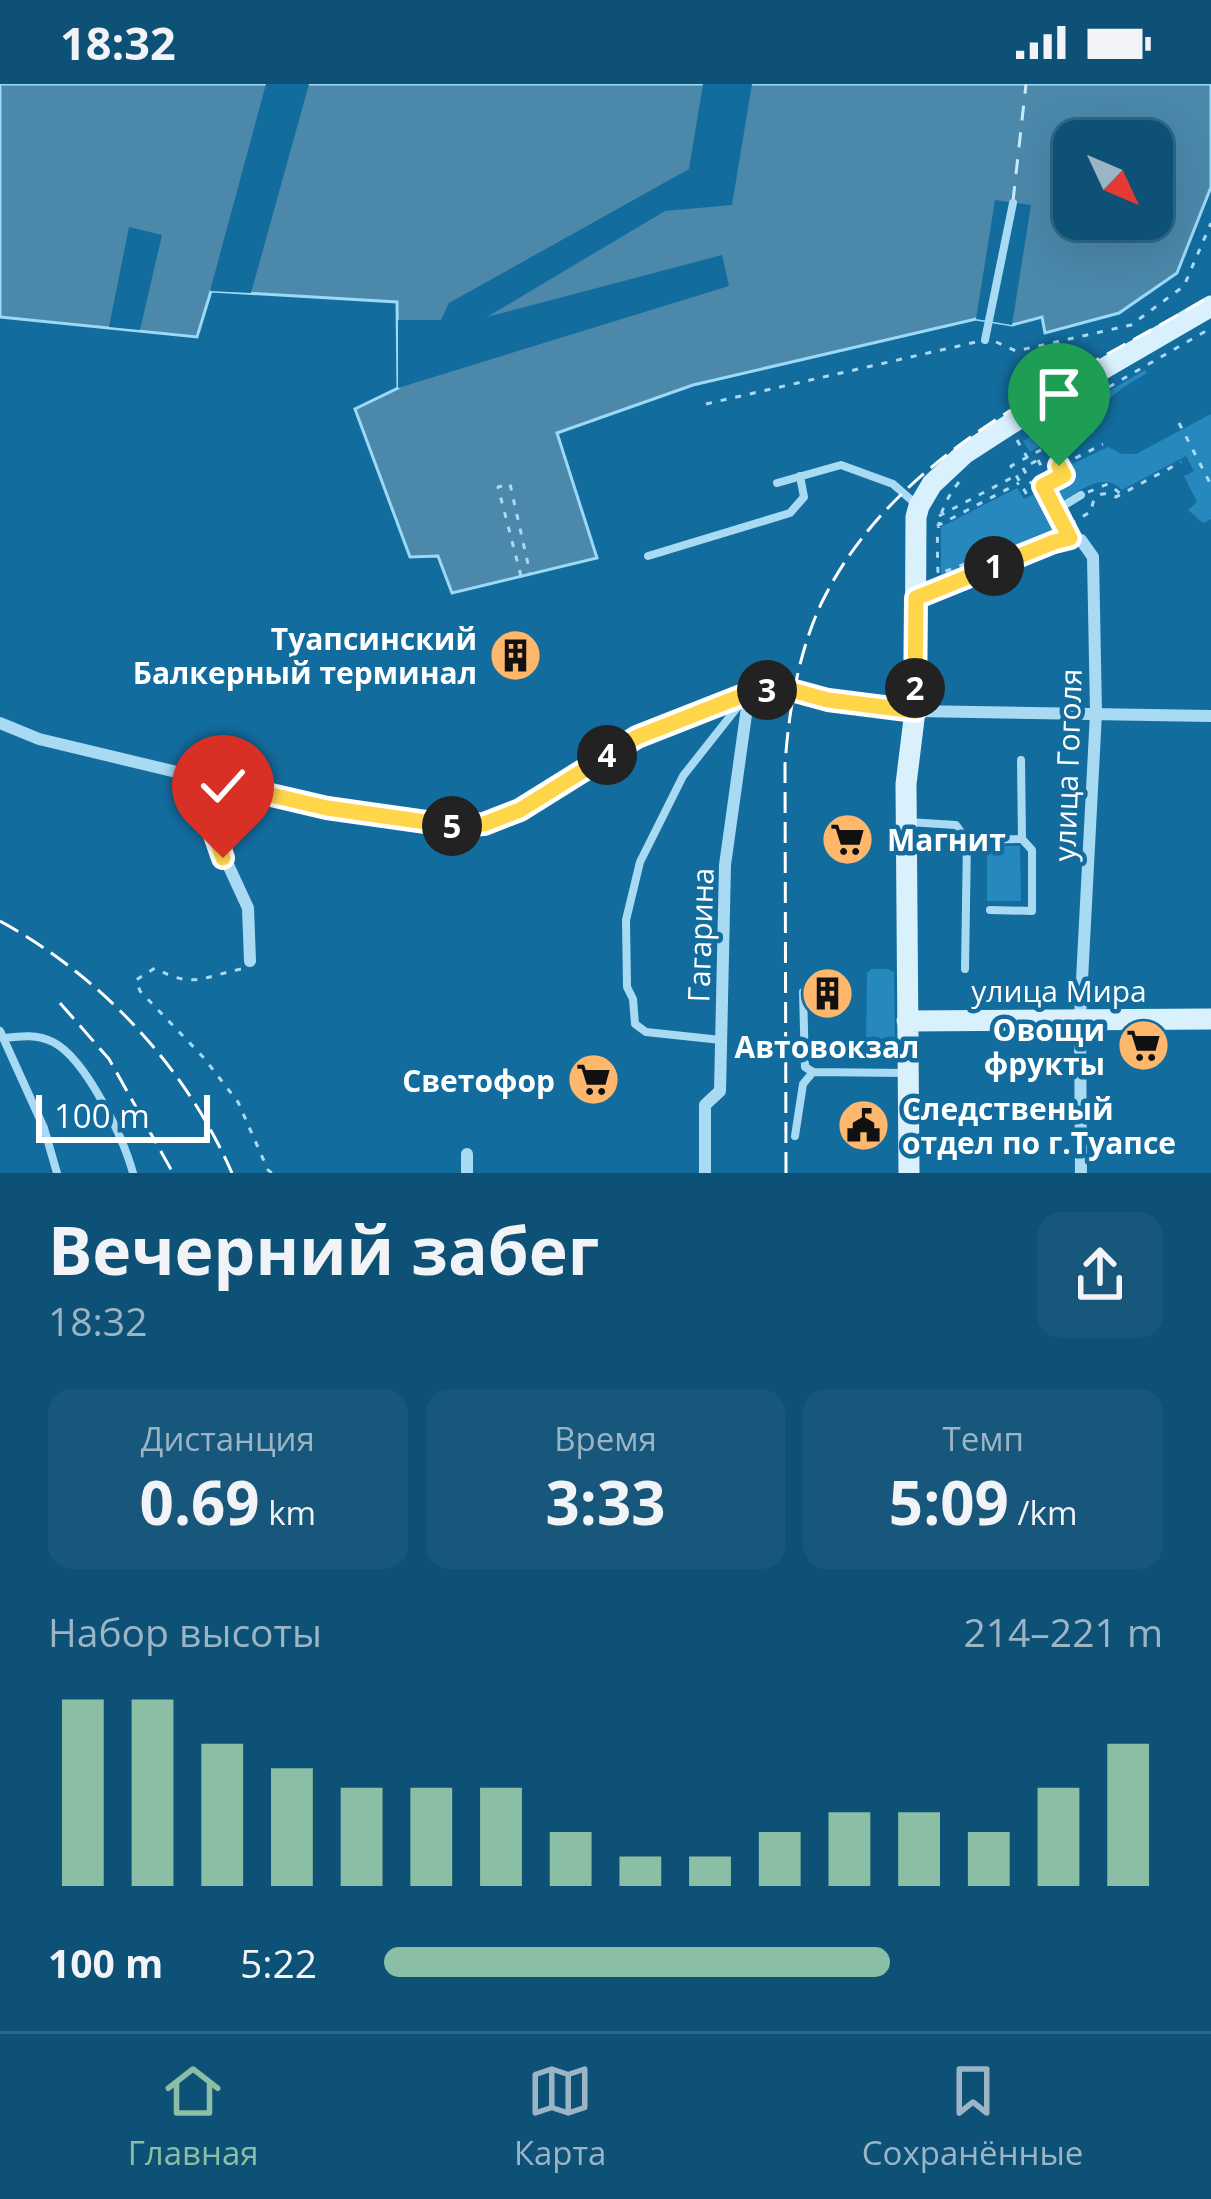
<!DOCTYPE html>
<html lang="ru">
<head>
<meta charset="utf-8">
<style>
	:root { --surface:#0e5176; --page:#17577b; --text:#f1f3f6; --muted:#9bb5c5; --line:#2e6888; --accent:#8abfa5 }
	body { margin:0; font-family:"Open Sans",sans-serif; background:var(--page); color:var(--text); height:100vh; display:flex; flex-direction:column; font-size:45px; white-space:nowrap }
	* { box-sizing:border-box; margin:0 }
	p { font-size:39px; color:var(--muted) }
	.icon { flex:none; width:66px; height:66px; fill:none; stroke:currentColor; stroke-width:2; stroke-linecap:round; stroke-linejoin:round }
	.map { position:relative; height:1089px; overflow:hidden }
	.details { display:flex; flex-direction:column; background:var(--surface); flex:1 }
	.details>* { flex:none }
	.needle { width:78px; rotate:134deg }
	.fabs { position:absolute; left:1053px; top:36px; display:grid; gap:24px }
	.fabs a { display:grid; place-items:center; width:120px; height:120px; border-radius:24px; background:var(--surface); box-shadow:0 12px 48px #0002,0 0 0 3px var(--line); font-size:60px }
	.scale { position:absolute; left:36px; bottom:30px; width:174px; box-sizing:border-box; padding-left:12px; border:6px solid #fff; border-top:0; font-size:33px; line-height:42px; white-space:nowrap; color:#fff; -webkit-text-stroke:9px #136c9e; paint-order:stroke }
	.pin { position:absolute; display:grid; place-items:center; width:102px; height:102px; color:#fff; margin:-123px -51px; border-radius:50% 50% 50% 0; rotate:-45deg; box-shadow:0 0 12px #0007 }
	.pin .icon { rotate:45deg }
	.km { position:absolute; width:60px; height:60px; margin:-30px; border-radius:50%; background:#222; color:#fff; font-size:33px; line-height:60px; text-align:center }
	.round { display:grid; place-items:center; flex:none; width:126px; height:126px; border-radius:24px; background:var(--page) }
	.head { display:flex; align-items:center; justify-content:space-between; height:204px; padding:0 48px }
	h1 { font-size:66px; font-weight:700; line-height:90px }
	.stats { display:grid; grid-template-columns:repeat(3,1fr); gap:18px; height:204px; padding:12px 48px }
	.stats div { display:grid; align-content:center; border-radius:24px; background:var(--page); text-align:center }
	.stats b { font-size:60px; font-weight:700 }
	.stats small { font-size:33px; font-weight:400 }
	.stats p { font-size:33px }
	.chart { height:336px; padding:24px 48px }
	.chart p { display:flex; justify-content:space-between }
	.chart svg { width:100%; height:216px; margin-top:12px; stroke:var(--accent); stroke-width:6 }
	ul { padding:0 48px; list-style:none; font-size:39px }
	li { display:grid; grid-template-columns:192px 144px 1fr; align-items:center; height:90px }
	li i { height:30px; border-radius:15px; background:var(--accent) }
	.status { display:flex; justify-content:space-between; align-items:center; height:84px; padding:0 60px; background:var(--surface); direction:ltr }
	.status svg { height:33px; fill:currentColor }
	.tabs { display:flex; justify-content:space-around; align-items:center; height:168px; border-top:3px solid var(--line); background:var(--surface); font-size:33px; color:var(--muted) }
	.tabs a { display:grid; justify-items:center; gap:6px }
	.tabs .current { color:var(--accent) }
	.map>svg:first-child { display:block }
	.green { fill:#2688bc }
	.water { fill:#4b88aa; stroke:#9cd9f7; stroke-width:3; fill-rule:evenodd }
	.pier { fill:#136c9e }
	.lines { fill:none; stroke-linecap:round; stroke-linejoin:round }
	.ferry { stroke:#c8eafb; stroke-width:3; stroke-dasharray:15 12; stroke-linecap:butt }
	.path { stroke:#a9daf4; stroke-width:3; stroke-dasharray:6 9; stroke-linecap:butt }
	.lane { stroke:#a9daf4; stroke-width:8 }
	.street { stroke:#a9daf4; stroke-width:12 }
	.secondary { stroke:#d9f0fd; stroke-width:21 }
	.rail { stroke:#fff; stroke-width:3; stroke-dasharray:21 9; stroke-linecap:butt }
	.route-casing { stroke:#fff; stroke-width:24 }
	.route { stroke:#ffd54a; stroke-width:15 }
	.labels { text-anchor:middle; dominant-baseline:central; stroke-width:9; stroke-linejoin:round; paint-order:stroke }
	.poi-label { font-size:30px; font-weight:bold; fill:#fff; stroke:#136c9e; text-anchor:end }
	.street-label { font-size:30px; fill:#fff; stroke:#136c9e }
</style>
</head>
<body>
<div class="status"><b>18:32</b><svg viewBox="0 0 49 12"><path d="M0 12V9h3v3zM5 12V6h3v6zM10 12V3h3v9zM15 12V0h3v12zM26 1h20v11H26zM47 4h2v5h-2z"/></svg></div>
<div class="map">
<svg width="1211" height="1089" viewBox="0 0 1211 1089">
	<rect width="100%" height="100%" fill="#136c9e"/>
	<path class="green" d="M 1145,286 L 1147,289 C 1124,303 1100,314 1095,343 L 1055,365 L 1050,357 L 1030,368 L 1023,357 Z
		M 1211,330 L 1211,435 L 1203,439 L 1188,426 L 1197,418 L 1184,392 L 1194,387 L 1186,372 L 1122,406 C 1102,386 1079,408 1058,420 L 1048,403 L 1068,392 L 1064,384 L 1108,363 L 1122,370 L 1136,370 Z
		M 1017,404 L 1024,415 L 1040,407 L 1063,449 L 941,494 L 941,443 Z
		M 987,762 L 1020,762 L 1021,817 L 987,817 Z
		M 871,885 L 888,885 L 894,888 L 895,961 L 870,962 L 866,959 L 867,889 Z"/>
	<path class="water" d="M 0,0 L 1211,0 L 1211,103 L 1177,189 L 1119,229 L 1045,249 L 1042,233 L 1012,241 L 976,235 L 693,301 L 557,349 L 597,474 L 452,509 L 438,472 L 410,473 L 355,325 L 398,304 L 397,218 L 211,207 L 197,253 L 0,233 ZM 1074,57 L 1152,57 L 1152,135 L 1074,135 Z"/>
	<path class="pier" d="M 266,0 L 309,0 L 251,209 L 210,207 Z
		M 703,0 L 752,0 L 732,121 L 665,127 L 487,233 L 722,171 L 729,202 L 398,304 L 398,236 L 441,236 L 449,219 L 689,85 Z
		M 995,116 L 1031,121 L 1012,241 L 976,235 Z
		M 129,143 L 162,151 L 140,246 L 109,243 Z"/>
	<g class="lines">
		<path class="ferry" d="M 1013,117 L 1026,0"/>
		<path class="path" d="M 996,258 L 1016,267 L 1131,241 L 1184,202 L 1211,139
			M 706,320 L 976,258
			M 1179,339 L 1211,401
			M 1031,348 L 1211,244
			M 1017,356 L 1030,378
			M 1048,362 L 1063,391 L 1027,411 L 1011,382 Z
			M 1053,369 L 1093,347
			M 1038,376 L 1046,391 L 1031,399 L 1023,384 Z
			M 1062,381 L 1103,360
			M 1040,396 L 1053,419
			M 959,398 C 934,430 937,450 938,490 L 989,471
			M 1088,408 L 1108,400 L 1121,410
			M 939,432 L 1015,392
			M 1070,440 L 1092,427 C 1091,412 1103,405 1116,413 L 1181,378
			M 937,442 L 1019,399
			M 521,492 L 498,403 L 510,400 L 530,489
			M 241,885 C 203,893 192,905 155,884 L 136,896 L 140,907 L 204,974 L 238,1018 L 268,1086 L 272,1089"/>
		<path class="lane" d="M 985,256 L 1013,119
			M 777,399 L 841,381 L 893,400 L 917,421
			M 1070,454 L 1058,429 L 1063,422 L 1081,411
			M 648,472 L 790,429 L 804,413 L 800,392
			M 908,738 L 956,741 L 967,756 L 1022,755 L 1021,676
			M 990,826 L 1032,827 L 1032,766 L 1022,755
			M 965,885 L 967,756
			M 803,908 L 805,983 L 813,988
			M 0,947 L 44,1044 L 57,1089
			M 5,954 C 21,952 37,950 53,958 C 86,975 123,1053 133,1089
			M 721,956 L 646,948 L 635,940 L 633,915 L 627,903 L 626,836 L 640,778 L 683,692 L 747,611
			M 795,1052 L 803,1000 L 813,988 L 906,989"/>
		<path class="street" d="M 917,514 L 1065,454 L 1081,456 L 1093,473 L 1096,629 L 1080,934 L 1081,1089
			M 0,639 L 39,655 L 327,724 L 454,742 L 485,740 L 520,726 L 637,653 L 749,609 L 795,607 L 828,616 L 915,627 L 1211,632
			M 207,696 L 206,725 L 212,746 L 248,824 L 250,877
			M 467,1070 L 467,1089
			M 705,1089 L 705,1021 L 720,1007 L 725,781 L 749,609"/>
		<path class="secondary" d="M 907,937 L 1211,935
			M 909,1089 L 906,700 L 915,627 L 916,433 L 919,422 L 932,400 L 964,370 L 1029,328 L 1211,222"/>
		<path class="rail" d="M 0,837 C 102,893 185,982 232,1089
			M 60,919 L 109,975 L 173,1089
			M 786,1089 L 785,680 C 789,626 798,570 821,520 C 896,364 1071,295 1211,212"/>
	</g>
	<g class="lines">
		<defs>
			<path id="route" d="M 223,774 L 206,725 L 207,696 L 327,724 L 454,742 L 484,740 L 520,726 L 637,653 L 749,609 L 795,607 L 828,616 L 915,627 L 916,514 L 1054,458 L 1070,454 L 1043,402 L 1064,391 L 1059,382"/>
		</defs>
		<use href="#route" class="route-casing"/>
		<use href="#route" class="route"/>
	</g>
	<defs>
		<symbol id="building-disc" viewBox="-11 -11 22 22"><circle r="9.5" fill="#ffb76c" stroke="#136c9e"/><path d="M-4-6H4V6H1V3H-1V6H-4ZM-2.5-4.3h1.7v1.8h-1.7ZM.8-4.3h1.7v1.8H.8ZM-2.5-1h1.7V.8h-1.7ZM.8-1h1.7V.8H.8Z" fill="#111"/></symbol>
		<symbol id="supermarket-disc" viewBox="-11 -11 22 22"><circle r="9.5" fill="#ffb76c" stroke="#136c9e"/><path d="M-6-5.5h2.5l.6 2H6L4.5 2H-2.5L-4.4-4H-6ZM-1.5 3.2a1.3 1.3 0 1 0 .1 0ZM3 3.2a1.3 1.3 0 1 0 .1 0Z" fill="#111"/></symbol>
		<symbol id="civic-disc" viewBox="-11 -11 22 22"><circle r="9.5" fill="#ffb76c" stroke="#136c9e"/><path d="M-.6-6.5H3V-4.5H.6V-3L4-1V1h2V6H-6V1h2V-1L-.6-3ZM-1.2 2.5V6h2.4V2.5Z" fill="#111"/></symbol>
	</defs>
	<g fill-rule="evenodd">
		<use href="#building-disc" x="486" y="542" width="59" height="59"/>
		<use href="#supermarket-disc" x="818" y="726" width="59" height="59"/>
		<use href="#building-disc" x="798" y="880" width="59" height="59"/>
		<use href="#supermarket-disc" x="1114" y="932" width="59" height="59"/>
		<use href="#supermarket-disc" x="564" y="966" width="59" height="59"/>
		<use href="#civic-disc" x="834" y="1012" width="59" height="59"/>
	</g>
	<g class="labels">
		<g class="poi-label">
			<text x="477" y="554">Туапсинский<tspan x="477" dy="34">Балкерный терминал</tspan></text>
			<text x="887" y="755" text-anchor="start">Магнит</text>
			<text x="1105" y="945">Овощи<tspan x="1105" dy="34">фрукты</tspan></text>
			<text x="827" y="962" text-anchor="middle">Автовокзал</text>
			<text x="555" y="996">Светофор</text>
			<text x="902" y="1024" text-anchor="start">Следственый<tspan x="902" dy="34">отдел по г.Туапсе</tspan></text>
		</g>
		<g class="street-label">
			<text transform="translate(1067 681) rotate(-88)">улица Гоголя</text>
			<text transform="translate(700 851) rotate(-88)">Гагарина</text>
			<text x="1059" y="906">улица Мира</text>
		</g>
	</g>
</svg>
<div class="fabs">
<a><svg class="needle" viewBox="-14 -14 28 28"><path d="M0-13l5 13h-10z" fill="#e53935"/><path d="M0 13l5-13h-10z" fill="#9bb5c5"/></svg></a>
</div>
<div class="scale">100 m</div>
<div class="pin" style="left:1059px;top:382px;background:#1e9e55"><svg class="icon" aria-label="arrive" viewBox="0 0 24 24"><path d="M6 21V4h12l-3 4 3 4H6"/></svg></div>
<div class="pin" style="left:223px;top:774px;background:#d93025"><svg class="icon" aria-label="check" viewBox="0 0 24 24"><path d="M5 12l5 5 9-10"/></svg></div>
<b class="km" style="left:994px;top:482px">1</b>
<b class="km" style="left:915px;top:604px">2</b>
<b class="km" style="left:767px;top:606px">3</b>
<b class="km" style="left:607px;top:671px">4</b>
<b class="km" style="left:452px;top:742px">5</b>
</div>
<section class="details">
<div class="head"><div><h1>Вечерний забег</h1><p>18:32</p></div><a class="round"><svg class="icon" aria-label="share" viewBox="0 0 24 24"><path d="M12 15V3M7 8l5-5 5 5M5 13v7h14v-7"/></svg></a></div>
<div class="stats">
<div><p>Дистанция</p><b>0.69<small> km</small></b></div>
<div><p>Время</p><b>3:33</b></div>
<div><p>Темп</p><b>5:09<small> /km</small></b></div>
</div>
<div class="chart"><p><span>Набор высоты</span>214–221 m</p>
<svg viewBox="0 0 160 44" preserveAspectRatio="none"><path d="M5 44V6M15 44V6M25 44V15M35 44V20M45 44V24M55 44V24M65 44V24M75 44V33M85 44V38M95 44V38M105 44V33M115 44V29M125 44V29M135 44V33M145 44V24M155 44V15"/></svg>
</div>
<ul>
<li><b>100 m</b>5:22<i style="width:65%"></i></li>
</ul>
</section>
<nav class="tabs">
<a class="current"><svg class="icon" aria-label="home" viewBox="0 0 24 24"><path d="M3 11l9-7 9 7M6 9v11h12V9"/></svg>Главная</a>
<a><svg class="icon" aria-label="map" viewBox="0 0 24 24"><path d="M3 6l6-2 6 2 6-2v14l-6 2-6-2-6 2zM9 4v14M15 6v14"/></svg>Карта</a>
<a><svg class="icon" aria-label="saved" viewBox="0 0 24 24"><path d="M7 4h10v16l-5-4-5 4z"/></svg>Сохранённые</a>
</nav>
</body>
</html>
